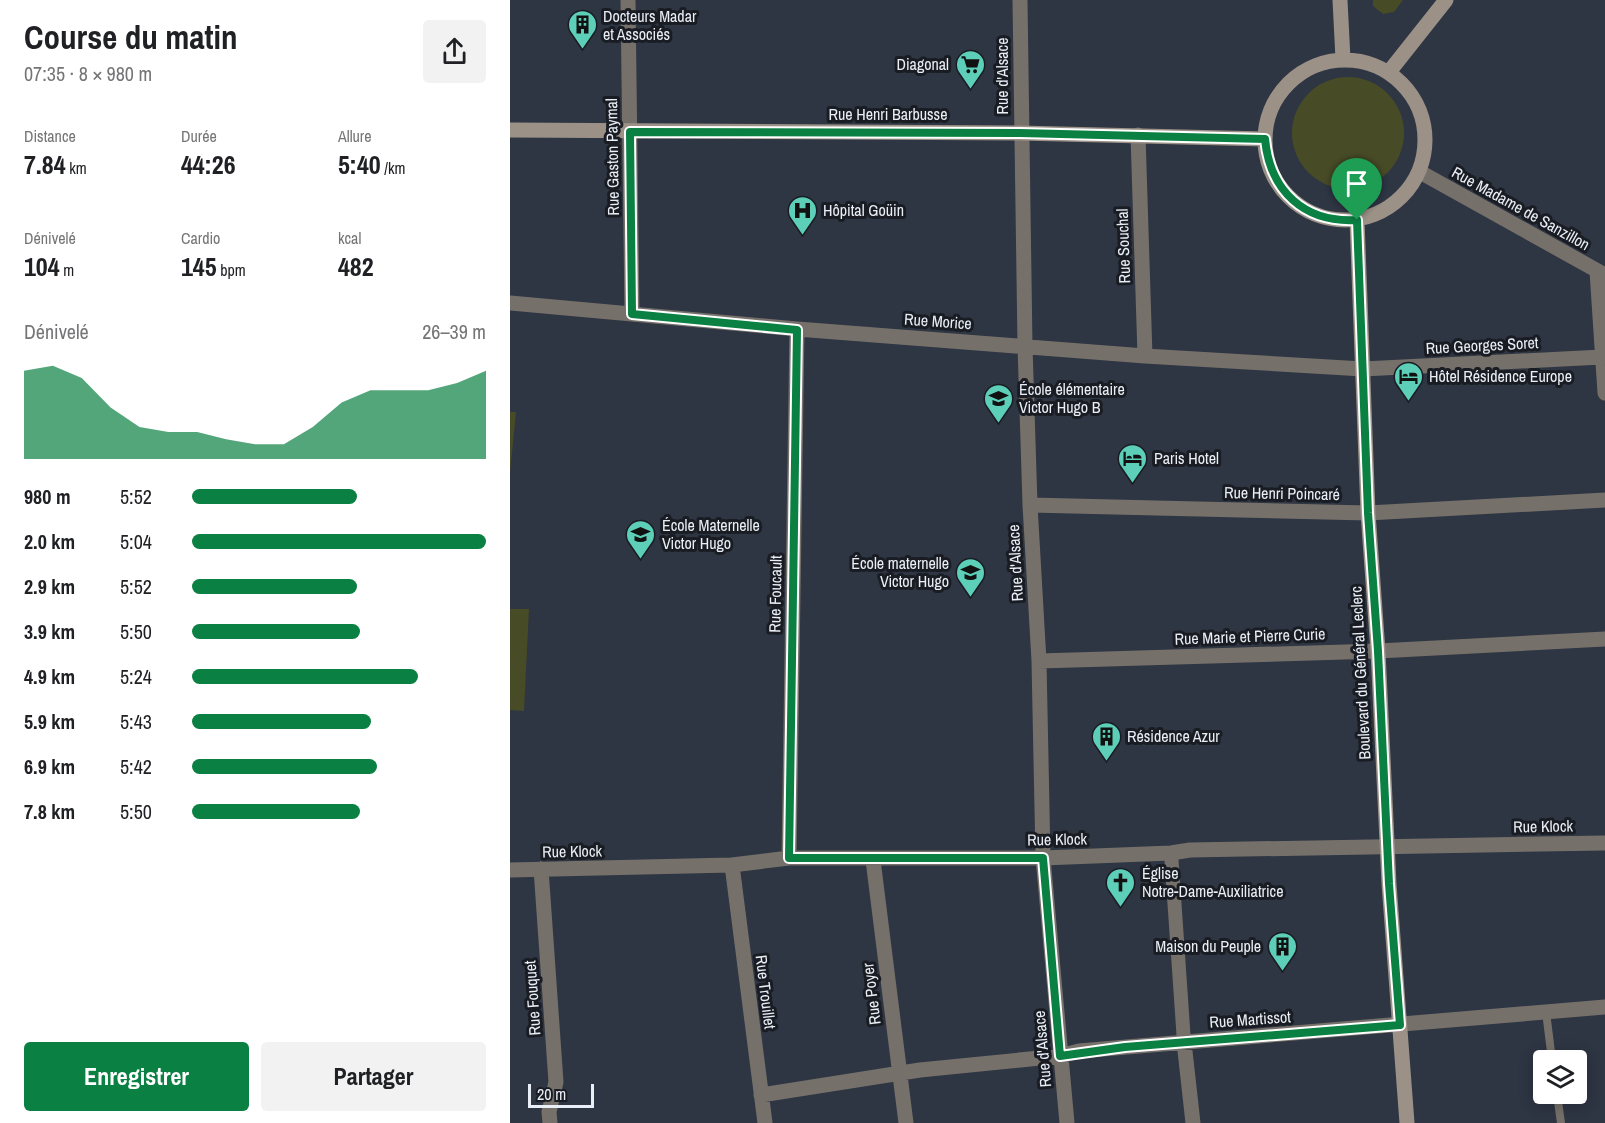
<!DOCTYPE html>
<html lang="fr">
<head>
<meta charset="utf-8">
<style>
	:root { --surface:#fff; --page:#f2f2f2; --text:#202124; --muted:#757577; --accent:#0b8043 }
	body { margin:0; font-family:"Archivo Narrow",sans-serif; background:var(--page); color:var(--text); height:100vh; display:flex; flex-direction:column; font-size:22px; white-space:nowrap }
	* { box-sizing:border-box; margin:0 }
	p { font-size:20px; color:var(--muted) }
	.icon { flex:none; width:33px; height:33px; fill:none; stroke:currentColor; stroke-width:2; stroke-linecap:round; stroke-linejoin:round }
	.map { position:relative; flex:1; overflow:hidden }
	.drawer { display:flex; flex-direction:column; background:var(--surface); width:510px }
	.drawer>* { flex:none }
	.fabs { position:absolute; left:1023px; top:1050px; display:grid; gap:12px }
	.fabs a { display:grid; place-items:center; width:54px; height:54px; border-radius:6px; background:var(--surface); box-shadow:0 3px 15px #0003; font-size:30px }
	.scale { position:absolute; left:18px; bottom:15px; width:66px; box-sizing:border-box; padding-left:6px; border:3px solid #e9eef7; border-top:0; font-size:16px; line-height:21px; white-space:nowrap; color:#e9eef7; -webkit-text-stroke:4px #191d23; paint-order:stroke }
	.pin { position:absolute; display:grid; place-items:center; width:51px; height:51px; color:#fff; margin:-62px -26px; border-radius:50% 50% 50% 0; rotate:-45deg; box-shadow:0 0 6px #0007 }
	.pin .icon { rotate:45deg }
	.round { display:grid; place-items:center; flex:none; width:63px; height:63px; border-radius:6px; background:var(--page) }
	.head { display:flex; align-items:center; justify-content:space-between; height:102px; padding:0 24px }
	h1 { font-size:33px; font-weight:800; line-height:45px }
	.stats { display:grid; grid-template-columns:repeat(3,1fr); gap:9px; height:102px; padding:6px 24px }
	.stats div { display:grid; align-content:center }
	.stats b { font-size:26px; font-weight:800 }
	.stats small { font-size:16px; font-weight:400 }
	.stats p { font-size:16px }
	.chart { height:168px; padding:12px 24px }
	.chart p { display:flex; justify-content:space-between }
	.chart svg { width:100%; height:108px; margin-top:6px; fill:var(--accent); opacity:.7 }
	.button { display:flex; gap:12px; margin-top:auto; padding:12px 24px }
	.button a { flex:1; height:69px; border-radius:6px; background:var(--accent); color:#fff; font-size:24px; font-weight:800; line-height:69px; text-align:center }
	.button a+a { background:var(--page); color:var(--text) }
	ul { padding:0 24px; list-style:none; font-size:20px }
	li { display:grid; grid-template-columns:96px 72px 1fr; align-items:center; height:45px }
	li i { height:15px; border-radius:8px; background:var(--accent) }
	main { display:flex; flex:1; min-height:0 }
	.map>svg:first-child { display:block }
	.green { fill:#474b26 }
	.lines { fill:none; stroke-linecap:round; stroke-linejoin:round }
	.service { stroke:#76706a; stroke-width:8 }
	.pedestrian { stroke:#76706a; stroke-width:14 }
	.minor { stroke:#76706a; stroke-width:15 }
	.tertiary { stroke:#76706a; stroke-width:15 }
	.secondary { stroke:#9b9187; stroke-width:15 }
	.route-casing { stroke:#fff; stroke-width:12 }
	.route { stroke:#0b8043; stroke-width:8 }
	.labels { text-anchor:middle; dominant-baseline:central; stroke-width:6; stroke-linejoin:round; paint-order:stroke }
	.poi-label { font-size:16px; fill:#e9eef7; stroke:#191d23; text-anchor:start }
	.street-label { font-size:16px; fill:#e9eef7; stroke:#191d23 }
</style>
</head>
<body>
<main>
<section class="drawer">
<div class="head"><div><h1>Course du matin</h1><p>07:35 · 8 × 980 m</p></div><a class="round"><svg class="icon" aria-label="share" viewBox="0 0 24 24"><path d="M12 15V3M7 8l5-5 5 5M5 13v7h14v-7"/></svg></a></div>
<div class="stats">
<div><p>Distance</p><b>7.84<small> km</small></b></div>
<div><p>Durée</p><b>44:26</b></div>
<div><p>Allure</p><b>5:40<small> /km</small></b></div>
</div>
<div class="stats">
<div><p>Dénivelé</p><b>104<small> m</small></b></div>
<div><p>Cardio</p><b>145<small> bpm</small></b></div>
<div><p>kcal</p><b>482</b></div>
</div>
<div class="chart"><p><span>Dénivelé</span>26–39 m</p>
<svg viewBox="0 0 160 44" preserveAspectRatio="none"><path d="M0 44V8L10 6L20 11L30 23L40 31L50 33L60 33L70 36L80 38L90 38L100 31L110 21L120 16L130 16L140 16L150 13L160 8V44z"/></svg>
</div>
<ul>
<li><b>980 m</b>5:52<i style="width:56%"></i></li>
<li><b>2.0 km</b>5:04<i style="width:100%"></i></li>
<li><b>2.9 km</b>5:52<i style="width:56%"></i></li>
<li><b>3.9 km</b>5:50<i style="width:57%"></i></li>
<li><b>4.9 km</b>5:24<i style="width:77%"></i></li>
<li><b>5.9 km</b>5:43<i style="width:61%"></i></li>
<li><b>6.9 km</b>5:42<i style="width:63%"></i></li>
<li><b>7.8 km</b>5:50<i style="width:57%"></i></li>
</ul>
<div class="button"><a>Enregistrer</a><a>Partager</a></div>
</section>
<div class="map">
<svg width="1095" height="1123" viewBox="0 0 1095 1123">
	<rect width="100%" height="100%" fill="#2e3543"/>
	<path class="green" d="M 863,0 L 893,0 L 884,12 L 873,14 L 863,6 Z
		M782 133a56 56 0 1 1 112 0a56 56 0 1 1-112 0Z
		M 0,412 L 6,412 L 0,473 Z
		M 0,609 L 19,609 L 14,711 L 0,710 Z"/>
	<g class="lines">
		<path class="service" d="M 1036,1012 L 1042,1060
			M 1047,1094 L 1051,1123"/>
		<path class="pedestrian" d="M 661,853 L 674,1042"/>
		<path class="minor" d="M 118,0 L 122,314
			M 510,0 L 515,346 L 520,505 L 529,661 L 533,858 L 557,1123
			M 628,135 L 635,356
			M 1087,271 L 1095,393
			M 0,303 L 287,329 L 635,356 L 853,369 L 1092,357
			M 520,505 L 858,513 L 1095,500
			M 529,661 L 868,651 L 1095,639
			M 279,858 L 287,329
			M 363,860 L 396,1123
			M 222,865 L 255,1123
			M 31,869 L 46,1082 L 39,1112 L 40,1123
			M 0,870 L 222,865 L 279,858 L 533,858 L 661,853 L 680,850 L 1095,843
			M 674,1042 L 683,1123
			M 251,1095 L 410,1070 L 550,1056 L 569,1051 L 1095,1007"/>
		<path class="tertiary" d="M 910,172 L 1095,275"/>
		<path class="secondary" d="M 830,0 L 833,59
			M755 140a80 80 0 1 1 160 0a80 80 0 1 1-160 0Z
			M 879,72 L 936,0
			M 0,130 L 510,133 L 755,139
			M 847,220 L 858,513 L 868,651 L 879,884 L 897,1123"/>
	</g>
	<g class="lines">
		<defs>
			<path id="route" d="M 120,132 L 510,133 L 755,139 C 760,191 794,223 847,220 L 858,513 L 868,651 L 879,884 L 890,1025 L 615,1047 L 550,1056 L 533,858 L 279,858 L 287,330 L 122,314 Z"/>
		</defs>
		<use href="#route" class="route-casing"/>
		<use href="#route" class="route"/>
	</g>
	<defs>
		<symbol id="building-pin" viewBox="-11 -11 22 30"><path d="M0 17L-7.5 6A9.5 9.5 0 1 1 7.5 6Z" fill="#5dceb8" stroke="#191d23"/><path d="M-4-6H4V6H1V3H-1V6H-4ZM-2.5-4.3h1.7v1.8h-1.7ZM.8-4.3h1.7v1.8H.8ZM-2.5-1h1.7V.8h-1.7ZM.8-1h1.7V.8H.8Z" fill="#111"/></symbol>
		<symbol id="supermarket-pin" viewBox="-11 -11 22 30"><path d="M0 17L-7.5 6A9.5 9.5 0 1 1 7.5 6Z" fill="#5dceb8" stroke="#191d23"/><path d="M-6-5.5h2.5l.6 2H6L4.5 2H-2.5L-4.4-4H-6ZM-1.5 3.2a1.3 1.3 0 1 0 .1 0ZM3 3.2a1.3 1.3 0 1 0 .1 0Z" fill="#111"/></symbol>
		<symbol id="hospital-pin" viewBox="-11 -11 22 30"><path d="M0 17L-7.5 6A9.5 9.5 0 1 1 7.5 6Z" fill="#5dceb8" stroke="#191d23"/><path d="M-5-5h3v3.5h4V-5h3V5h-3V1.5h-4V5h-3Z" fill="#111"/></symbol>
		<symbol id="hotel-pin" viewBox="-11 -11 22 30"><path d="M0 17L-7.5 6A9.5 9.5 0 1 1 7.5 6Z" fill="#5dceb8" stroke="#191d23"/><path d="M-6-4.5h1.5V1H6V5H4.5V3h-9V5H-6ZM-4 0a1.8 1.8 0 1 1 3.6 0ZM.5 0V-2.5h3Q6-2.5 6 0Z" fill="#111"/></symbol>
		<symbol id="school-pin" viewBox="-11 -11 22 30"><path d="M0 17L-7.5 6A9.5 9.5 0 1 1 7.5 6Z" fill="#5dceb8" stroke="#191d23"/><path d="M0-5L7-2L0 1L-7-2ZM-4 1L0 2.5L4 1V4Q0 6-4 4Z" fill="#111"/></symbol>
		<symbol id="church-pin" viewBox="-11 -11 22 30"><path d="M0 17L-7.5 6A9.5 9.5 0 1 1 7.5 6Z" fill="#5dceb8" stroke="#191d23"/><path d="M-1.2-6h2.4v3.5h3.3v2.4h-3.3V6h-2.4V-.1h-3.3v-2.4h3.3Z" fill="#111"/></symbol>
	</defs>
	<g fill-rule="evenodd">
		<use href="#building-pin" x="56" y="8" width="33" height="45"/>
		<use href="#supermarket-pin" x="444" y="48" width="33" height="45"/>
		<use href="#hospital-pin" x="276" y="194" width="33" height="45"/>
		<use href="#hotel-pin" x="882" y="360" width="33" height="45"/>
		<use href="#school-pin" x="472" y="382" width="33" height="45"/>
		<use href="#hotel-pin" x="606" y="442" width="33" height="45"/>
		<use href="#school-pin" x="114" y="518" width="33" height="45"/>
		<use href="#school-pin" x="444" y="556" width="33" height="45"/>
		<use href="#building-pin" x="580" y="720" width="33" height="45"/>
		<use href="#church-pin" x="594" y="866" width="33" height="45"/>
		<use href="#building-pin" x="756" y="930" width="33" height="45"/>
	</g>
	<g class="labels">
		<g class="poi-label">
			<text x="93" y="16">Docteurs Madar<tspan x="93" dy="18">et Associés</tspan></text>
			<text x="439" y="64" text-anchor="end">Diagonal</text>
			<text x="313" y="210">Hôpital Goüin</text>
			<text x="919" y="376">Hôtel Résidence Europe</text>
			<text x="509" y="389">École élémentaire<tspan x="509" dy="18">Victor Hugo B</tspan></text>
			<text x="644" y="458">Paris Hotel</text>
			<text x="152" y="525">École Maternelle<tspan x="152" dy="18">Victor Hugo</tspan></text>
			<text x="439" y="563" text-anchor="end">École maternelle<tspan x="439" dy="18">Victor Hugo</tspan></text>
			<text x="617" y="736">Résidence Azur</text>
			<text x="632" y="873">Église<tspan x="632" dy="18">Notre-Dame-Auxiliatrice</tspan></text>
			<text x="751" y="946" text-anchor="end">Maison du Peuple</text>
		</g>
		<g class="street-label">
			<text transform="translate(492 76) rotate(-90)">Rue d'Alsace</text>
			<text x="378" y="114">Rue Henri Barbusse</text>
			<text transform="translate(102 157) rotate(-91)">Rue Gaston Paymal</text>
			<text transform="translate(1011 208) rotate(29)">Rue Madame de Sanzillon</text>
			<text transform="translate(613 246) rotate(-92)">Rue Souchal</text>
			<text transform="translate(428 321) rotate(4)">Rue Morice</text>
			<text transform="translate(972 345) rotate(-3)">Rue Georges Soret</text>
			<text transform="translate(772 493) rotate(1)">Rue Henri Poincaré</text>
			<text transform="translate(505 563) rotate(-93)">Rue d'Alsace</text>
			<text transform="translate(265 594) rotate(-89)">Rue Foucault</text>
			<text transform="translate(740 636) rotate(-2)">Rue Marie et Pierre Curie</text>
			<text transform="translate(850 673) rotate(-93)">Boulevard du Général Leclerc</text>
			<text transform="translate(1033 826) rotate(-1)">Rue Klock</text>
			<text transform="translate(547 839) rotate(-1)">Rue Klock</text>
			<text transform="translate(62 851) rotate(-1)">Rue Klock</text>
			<text transform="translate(256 992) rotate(83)">Rue Trouillet</text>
			<text transform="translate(361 994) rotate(-97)">Rue Poyer</text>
			<text transform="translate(22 998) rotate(-94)">Rue Fouquet</text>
			<text transform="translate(740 1019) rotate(-4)">Rue Martissot</text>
			<text transform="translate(532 1049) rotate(-95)">Rue d'Alsace</text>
		</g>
	</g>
</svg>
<div class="fabs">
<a><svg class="icon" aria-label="layers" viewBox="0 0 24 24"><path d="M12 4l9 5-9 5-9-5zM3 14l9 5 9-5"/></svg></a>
</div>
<div class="scale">20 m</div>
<div class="pin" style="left:847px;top:220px;background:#1e9e55"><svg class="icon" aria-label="arrive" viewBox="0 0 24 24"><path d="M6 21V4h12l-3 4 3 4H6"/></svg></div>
</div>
</main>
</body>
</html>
